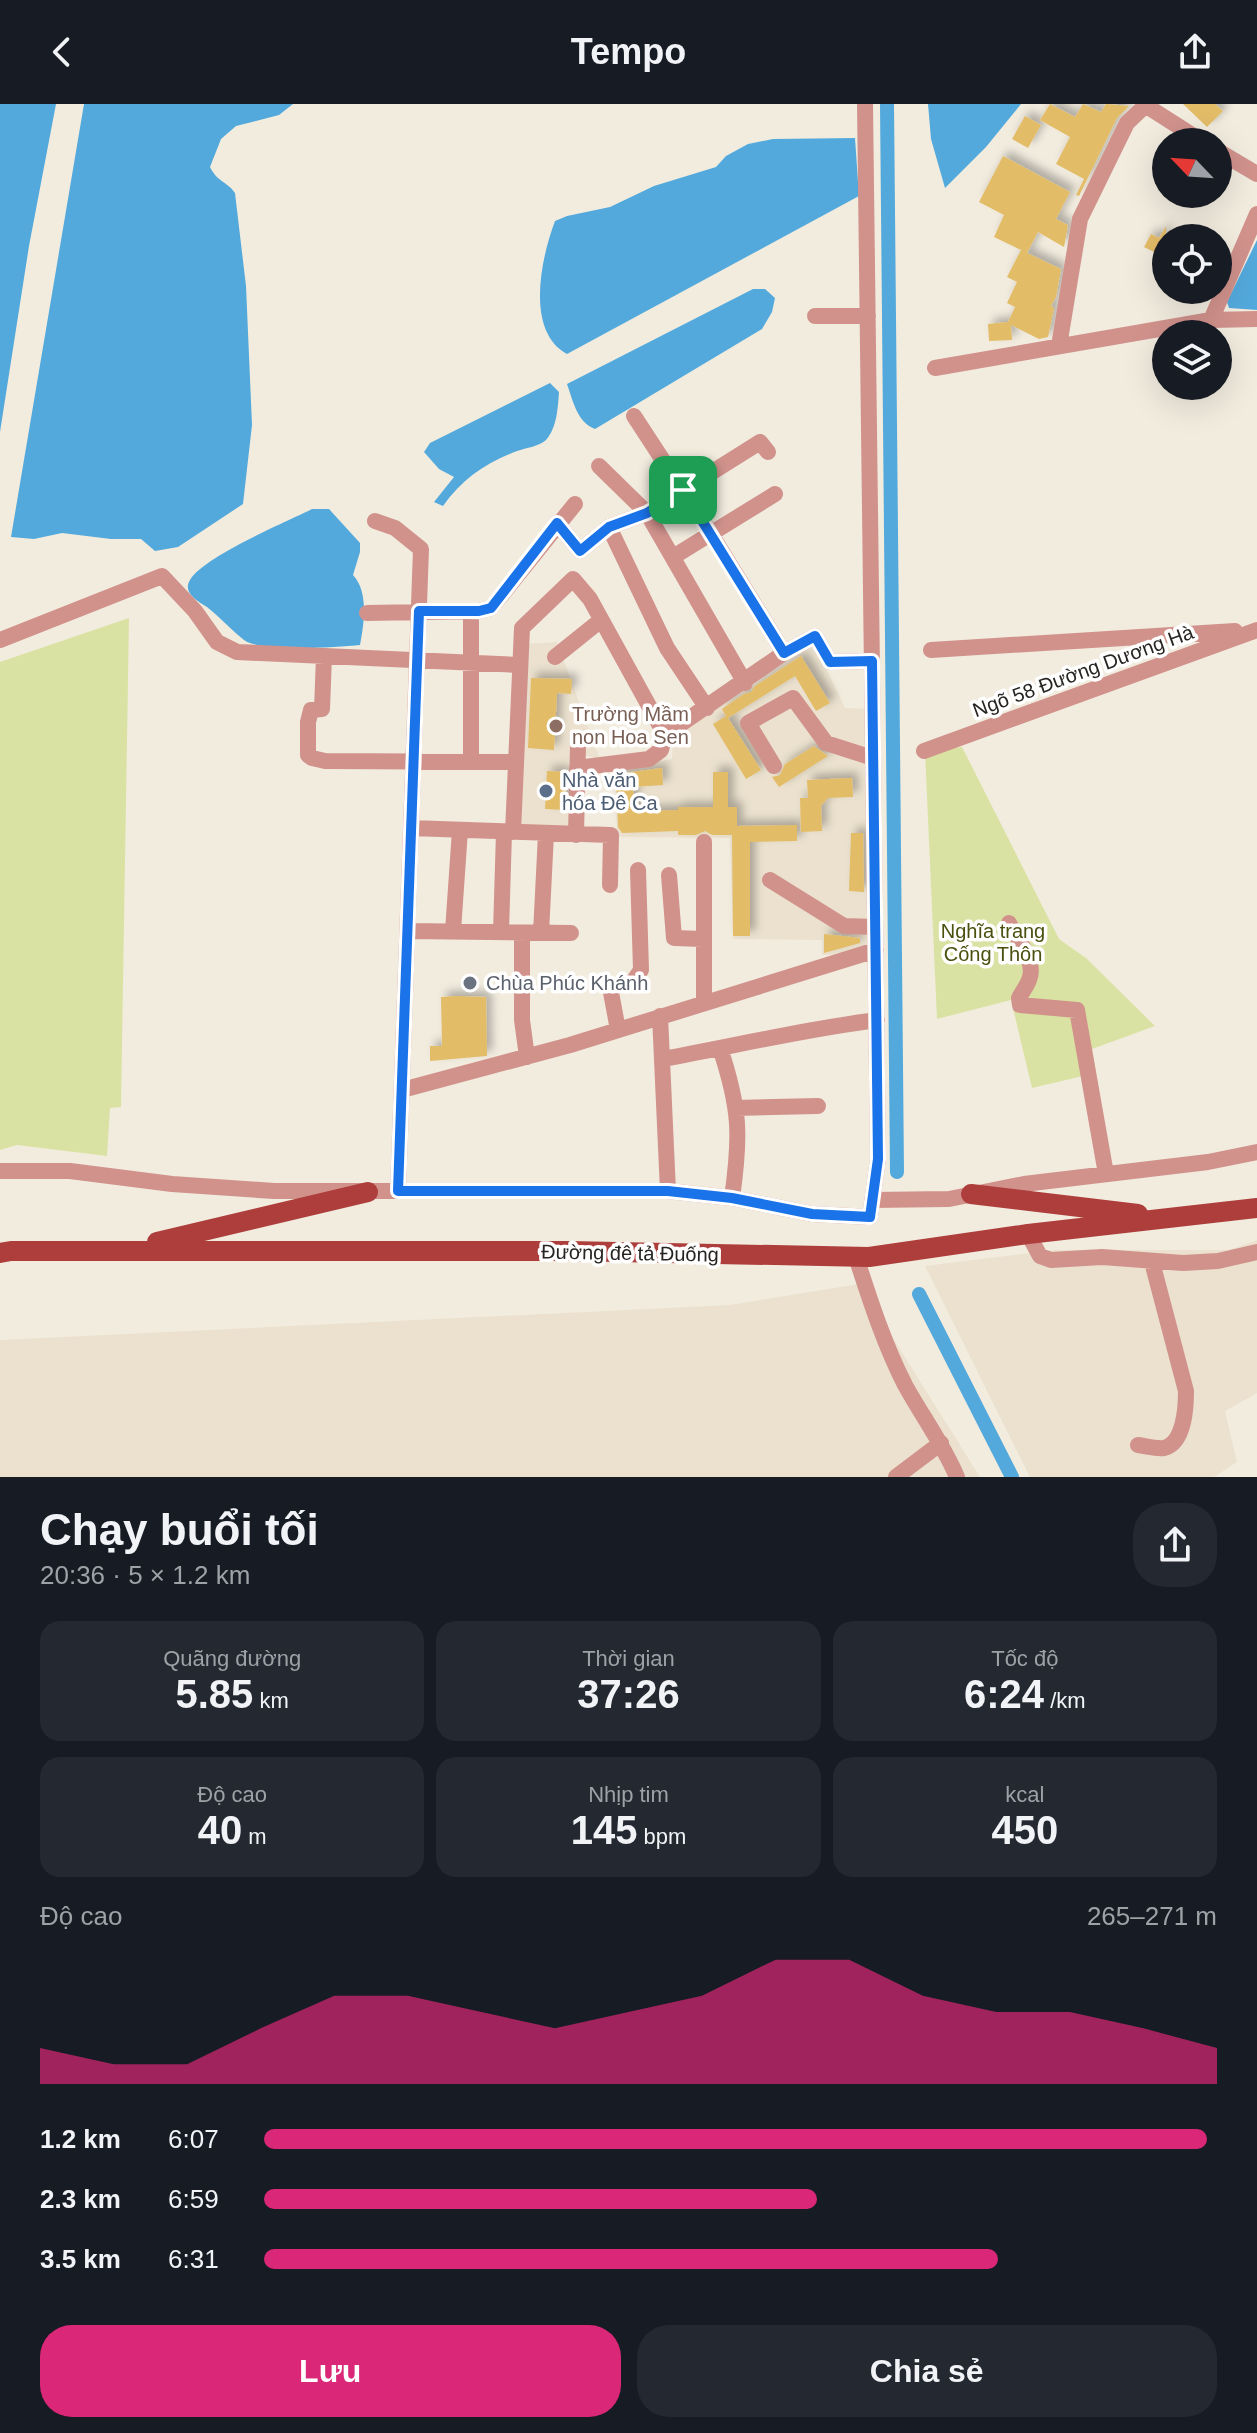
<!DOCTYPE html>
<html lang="vi">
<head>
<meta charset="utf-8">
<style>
	:root { --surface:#171b24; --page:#242831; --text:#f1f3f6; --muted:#9ea1a6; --accent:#db2777 }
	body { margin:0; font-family:Helvetica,sans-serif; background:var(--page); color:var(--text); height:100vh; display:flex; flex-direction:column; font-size:30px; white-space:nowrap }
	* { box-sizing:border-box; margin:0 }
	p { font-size:26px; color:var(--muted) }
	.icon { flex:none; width:44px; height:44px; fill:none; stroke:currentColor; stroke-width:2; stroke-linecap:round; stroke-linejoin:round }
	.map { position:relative; height:1373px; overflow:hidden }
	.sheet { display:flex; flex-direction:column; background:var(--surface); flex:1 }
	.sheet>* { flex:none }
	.needle { width:52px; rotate:295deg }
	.tools { position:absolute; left:1152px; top:24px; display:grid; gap:16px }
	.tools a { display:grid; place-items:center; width:80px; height:80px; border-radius:50%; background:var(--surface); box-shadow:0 8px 32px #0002; font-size:40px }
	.pin { position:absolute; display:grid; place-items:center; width:68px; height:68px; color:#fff; margin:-34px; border-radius:16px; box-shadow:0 4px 12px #0006 }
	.round { display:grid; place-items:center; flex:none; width:84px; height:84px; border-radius:32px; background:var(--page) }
	.overview { display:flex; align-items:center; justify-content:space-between; height:136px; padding:0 40px }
	h1 { font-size:44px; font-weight:800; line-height:60px }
	.figures { display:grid; grid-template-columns:repeat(3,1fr); gap:12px; height:136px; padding:8px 40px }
	.figures div { display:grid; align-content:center; border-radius:20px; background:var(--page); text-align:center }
	.figures b { font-size:40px; font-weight:800 }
	.figures small { font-size:22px; font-weight:400 }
	.figures p { font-size:22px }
	.chart { height:224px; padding:16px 40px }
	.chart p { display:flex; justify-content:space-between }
	.chart svg { width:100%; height:144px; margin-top:8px; fill:var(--accent); opacity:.7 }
	.primary-button { display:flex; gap:16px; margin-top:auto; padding:16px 40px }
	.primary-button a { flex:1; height:92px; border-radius:32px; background:var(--accent); color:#fff; font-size:32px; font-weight:800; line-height:92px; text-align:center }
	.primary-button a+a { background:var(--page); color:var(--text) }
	ul { padding:0 40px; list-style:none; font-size:26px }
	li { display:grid; grid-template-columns:128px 96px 1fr; align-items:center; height:60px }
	li i { height:20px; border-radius:10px; background:var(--accent) }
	header { display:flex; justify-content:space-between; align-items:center; height:104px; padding:0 40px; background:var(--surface); font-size:36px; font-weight:800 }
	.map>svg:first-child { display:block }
	.built { fill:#ebe1ce }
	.green { fill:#dae2a3 }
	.water { fill:#53a9dc }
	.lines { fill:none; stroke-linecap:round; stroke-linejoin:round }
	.canal { stroke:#53a9dc; stroke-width:14 }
	.building { fill:#e3bc68; filter:url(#shadow) }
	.minor { stroke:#d1928c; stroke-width:16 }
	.major { stroke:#ae3e3c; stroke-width:20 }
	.route-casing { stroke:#fff; stroke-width:16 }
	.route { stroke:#1a73e8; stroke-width:10 }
	.education-dot { fill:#8d6e63; stroke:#fff; stroke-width:3 }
	.service-dot { fill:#5c6f8a; stroke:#fff; stroke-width:3 }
	.worship-dot { fill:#6b7280; stroke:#fff; stroke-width:3 }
	.labels { text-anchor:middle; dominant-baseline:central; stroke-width:7; stroke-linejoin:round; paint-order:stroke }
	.street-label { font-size:20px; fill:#272521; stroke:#fff }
	.education-label { font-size:20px; fill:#785e54; stroke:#fff; text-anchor:start }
	.service-label { font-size:20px; fill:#4e5e75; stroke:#fff; text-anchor:start }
	.park-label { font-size:20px; fill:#4b500e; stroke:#fff }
	.worship-label { font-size:20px; fill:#5b616d; stroke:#fff; text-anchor:start }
</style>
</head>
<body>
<header><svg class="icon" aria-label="back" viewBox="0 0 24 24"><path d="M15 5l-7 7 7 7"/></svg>Tempo<svg class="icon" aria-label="share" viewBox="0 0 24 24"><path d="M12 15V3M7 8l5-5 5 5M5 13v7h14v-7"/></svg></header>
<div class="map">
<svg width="1257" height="1373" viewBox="0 0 1257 1373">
	<defs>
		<filter id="shadow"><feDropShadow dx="5.5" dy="-5.5" stdDeviation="4" flood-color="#0004"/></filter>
	</defs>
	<rect width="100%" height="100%" fill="#f2ecdf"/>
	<path class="built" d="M 557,538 L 600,655 L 573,649 L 569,725 L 520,724 L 526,540 Z
		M 814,538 L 845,604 L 872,605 L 869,850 L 822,851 L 822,836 L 733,835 L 730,734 L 617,733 L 615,665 L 672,655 L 673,633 Z
		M 1257,1136 L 1257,1289 L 1225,1307 L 1237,1358 L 1214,1373 L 1030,1373 L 925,1162 L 1055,1146 L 1229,1146 Z
		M 859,1180 L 980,1373 L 0,1373 L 0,1236 L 730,1201 Z"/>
	<path class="green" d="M 129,514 L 121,1003 L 110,1004 L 107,1052 L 17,1041 L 0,1046 L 0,558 Z
		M 962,643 L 1059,835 L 1086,854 L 1155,922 L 1092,945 L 1096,969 L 1032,984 L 1011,896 L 937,915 L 925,648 Z"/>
	<path class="water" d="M 0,0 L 56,0 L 29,142 L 0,328 Z
		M 84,0 L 293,0 L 279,11 L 236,22 L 221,35 L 210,63 C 218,79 227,77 235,89 L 246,182 L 252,321 L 243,400 L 178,443 L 155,447 L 141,435 L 111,435 L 62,429 L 34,435 L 11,433 Z
		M 928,0 L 1021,0 L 986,43 L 945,84 L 931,35 Z
		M 855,34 L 859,92 L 567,250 C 525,227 541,154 555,117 L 567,112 L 610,103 L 654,82 L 716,63 L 726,52 L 748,40 L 773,35 Z
		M 1257,136 L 1257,206 L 1229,204 L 1227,198 Z
		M 753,185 L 765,185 L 775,194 L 772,208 L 762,225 L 595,325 C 577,318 573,297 567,280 Z
		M 550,279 L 559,288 C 558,303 557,324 546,336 C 540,342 526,344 517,347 C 486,359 462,375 443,402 L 434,398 L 454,373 L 439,365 L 424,348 L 430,339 Z
		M 312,405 L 329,405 L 360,439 L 360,448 L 353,471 C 369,488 364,520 360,541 C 336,543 263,549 244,536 C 231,526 220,513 207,503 C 198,497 182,489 190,476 C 203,453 286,418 312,405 Z"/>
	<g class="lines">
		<path class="canal" d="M 887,0 L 897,1068
			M 919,1190 L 1012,1373"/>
	</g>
	<path class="building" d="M 1050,0 L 1075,13 L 1083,0 L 1101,8 L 1106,0 L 1129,2 L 1117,14 L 1079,92 L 1076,91 L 1084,75 L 1056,60 L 1070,33 L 1040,16 Z
		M 1183,0 L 1215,0 L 1223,7 L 1207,23 Z
		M 1025,12 L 1041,21 L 1028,44 L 1012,35 Z
		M 1003,52 L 1070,88 L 1056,115 L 1068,121 L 1064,143 L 1038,128 L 1027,149 L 1061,165 L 1056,193 L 1051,202 L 1054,204 L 1048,233 L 1039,235 L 1011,221 L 1012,236 L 989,237 L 988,220 L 1008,218 L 1015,203 L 1007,199 L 1017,178 L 1007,173 L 1021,146 L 994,133 L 1004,111 L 979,98 Z
		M 1166,122 L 1166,154 L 1144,143 L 1151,130 L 1159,134 Z
		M 801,552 L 830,599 L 816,607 L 795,572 L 728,614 L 761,666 L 746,675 L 713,620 L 726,612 L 722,605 L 744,590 L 751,588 L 755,582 Z
		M 531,574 L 572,575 L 571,590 L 557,589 L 554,646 L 528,644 Z
		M 814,642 L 828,652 L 779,683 L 772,673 L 780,671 L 785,660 Z
		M 662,664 L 663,681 L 633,683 L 634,703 L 646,702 L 646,707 L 678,706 L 678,703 L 713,703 L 713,668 L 728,668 L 728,703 L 737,703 L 737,722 L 797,721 L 797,737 L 750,738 L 750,832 L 733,832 L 732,731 L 712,731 L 705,727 L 696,731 L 678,731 L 678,727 L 622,729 L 618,723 L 616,670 Z
		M 547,667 L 566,668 L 565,706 L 545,705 Z
		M 852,674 L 853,693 L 828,694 L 821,702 L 822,727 L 801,728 L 800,694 L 808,694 L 807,676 Z
		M 851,729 L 863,729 L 864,788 L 849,787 Z
		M 824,830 L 860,834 L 860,839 L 824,849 Z
		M 455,892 L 486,893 L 487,952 L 430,957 L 430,942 L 442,942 L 441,893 Z"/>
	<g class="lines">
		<path class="minor" d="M 1145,1 L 1203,38
			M 1218,47 L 1257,70
			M 815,212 L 868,212
			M 1211,216 L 1257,110
			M 1059,242 L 1080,115 L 1127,19 L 1147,0
			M 935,264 L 1211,216 L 1257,215
			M 634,312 L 711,430 L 784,549
			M 599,362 L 647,409 L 745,579
			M 375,417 L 395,424 L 421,445 L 398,1087
			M 557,419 L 580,447 L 609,423 L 647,409 L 760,338 L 768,348
			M 609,423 L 667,544 L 707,604
			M 673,453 L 775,390
			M 367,509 L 479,507 L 491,504 L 575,400
			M 0,536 L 162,472 L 195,507 L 217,538 L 237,548 L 520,561
			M 931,546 L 1235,527
			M 324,552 L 322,605 L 311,606 L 308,618 L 308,651 L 312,654 L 325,657 L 516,658
			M 555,553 L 601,516
			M 924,647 L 1257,526
			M 471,657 L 471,508
			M 774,662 L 748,619 L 793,594 L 826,639 L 873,654
			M 577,664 L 649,655 L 661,646 L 665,631 L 784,549 L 815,532 L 830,558 L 872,557
			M 411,724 L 611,731 L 610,781
			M 513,728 L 522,524 L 573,475 L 590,495 L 665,631
			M 576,731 L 578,642
			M 669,771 L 674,834 L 703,835
			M 770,776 L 844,822 L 875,823
			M 1009,819 C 1017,835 1037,858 1029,876 C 1027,882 1022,888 1019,894 L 1020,901 L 1077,906 L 1106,1070
			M 408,827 L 571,829
			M 453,827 L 460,726
			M 501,828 L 504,728
			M 522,829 L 522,916 L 527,953
			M 541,829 L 546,730
			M 704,899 L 704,738
			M 660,912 L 668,1087
			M 618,926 L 610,883 L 632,879 L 641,866 L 638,766
			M 720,944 C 740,1004 741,1031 732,1094
			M 663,955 C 734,942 805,925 877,916
			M 402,986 L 570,941 L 876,846
			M 736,1004 L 818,1002
			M 0,1067 L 70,1067 L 172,1080 L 274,1087 L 668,1087 L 732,1094 L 812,1110 L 870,1113 L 878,1055 L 865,0
			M 872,1096 L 949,1095 L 1024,1080 L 1208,1058 L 1257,1048
			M 1028,1130 L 1040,1152 L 1051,1156 L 1102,1153 L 1183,1159 L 1218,1157 L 1257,1148
			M 856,1153 C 870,1196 884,1240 905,1281 C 922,1312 943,1340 957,1373
			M 1138,1341 C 1146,1342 1156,1345 1164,1344 C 1184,1339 1186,1304 1186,1287 L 1152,1158
			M 896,1373 L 941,1339"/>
		<path class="major" d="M 971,1090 L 1138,1110
			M 157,1138 L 368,1088
			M 0,1149 L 11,1147 L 569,1147 L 869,1153 L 1028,1130 L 1257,1104"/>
	</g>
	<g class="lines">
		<defs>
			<path id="route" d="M 683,386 L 784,549 L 815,532 L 830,558 L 872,557 L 878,1055 L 870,1113 L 812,1110 L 732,1094 L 668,1087 L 398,1087 L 419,507 L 479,507 L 491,504 L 557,419 L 580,447 L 609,423 L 647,409 Z"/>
		</defs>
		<use href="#route" class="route-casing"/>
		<use href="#route" class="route"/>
	</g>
	<circle class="education-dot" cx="556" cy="622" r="8"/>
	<circle class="service-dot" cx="546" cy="687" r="8"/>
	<circle class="worship-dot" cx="470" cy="879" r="8"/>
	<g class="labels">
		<g class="street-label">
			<text transform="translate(1083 567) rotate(-20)">Ngõ 58 Đường Dương Hà</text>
			<text transform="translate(630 1149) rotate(1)">Đường đê tả Đuống</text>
		</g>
		<g class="education-label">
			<text x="572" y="610">Trường Mầm<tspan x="572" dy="23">non Hoa Sen</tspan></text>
		</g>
		<g class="service-label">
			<text x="562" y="676">Nhà văn<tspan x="562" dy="23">hóa Đê Ca</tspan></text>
		</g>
		<g class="park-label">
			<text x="993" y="827">Nghĩa trang<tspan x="993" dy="23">Cống Thôn</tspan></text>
		</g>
		<g class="worship-label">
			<text x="486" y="879">Chùa Phúc Khánh</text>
		</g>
	</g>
</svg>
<div class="tools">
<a><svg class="needle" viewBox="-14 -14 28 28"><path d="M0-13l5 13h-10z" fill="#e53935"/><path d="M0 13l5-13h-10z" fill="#9ea1a6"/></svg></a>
<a><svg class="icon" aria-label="locate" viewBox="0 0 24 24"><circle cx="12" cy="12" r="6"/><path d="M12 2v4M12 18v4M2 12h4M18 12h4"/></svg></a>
<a><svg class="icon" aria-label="layers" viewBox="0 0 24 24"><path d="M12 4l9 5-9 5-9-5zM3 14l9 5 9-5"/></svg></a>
</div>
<div class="pin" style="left:683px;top:386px;background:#1e9e55"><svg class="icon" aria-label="arrive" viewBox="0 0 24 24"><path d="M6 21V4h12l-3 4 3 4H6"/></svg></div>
</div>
<section class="sheet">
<div class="overview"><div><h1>Chạy buổi tối</h1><p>20:36 · 5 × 1.2 km</p></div><a class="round"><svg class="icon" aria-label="share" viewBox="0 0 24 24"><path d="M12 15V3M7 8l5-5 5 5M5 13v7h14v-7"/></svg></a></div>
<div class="figures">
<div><p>Quãng đường</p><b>5.85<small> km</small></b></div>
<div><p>Thời gian</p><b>37:26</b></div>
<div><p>Tốc độ</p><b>6:24<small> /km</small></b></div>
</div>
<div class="figures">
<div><p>Độ cao</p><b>40<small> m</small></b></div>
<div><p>Nhịp tim</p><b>145<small> bpm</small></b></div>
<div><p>kcal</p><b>450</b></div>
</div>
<div class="chart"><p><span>Độ cao</span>265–271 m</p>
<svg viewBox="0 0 160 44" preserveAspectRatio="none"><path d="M0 44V33L10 38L20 38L30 27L40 17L50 17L60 22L70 27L80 22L90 17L100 6L110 6L120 17L130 22L140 22L150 27L160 33V44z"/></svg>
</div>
<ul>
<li><b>1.2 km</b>6:07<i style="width:99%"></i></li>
<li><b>2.3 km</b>6:59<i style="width:58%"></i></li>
<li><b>3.5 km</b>6:31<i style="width:77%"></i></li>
</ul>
<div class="primary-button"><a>Lưu</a><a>Chia sẻ</a></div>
</section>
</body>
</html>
